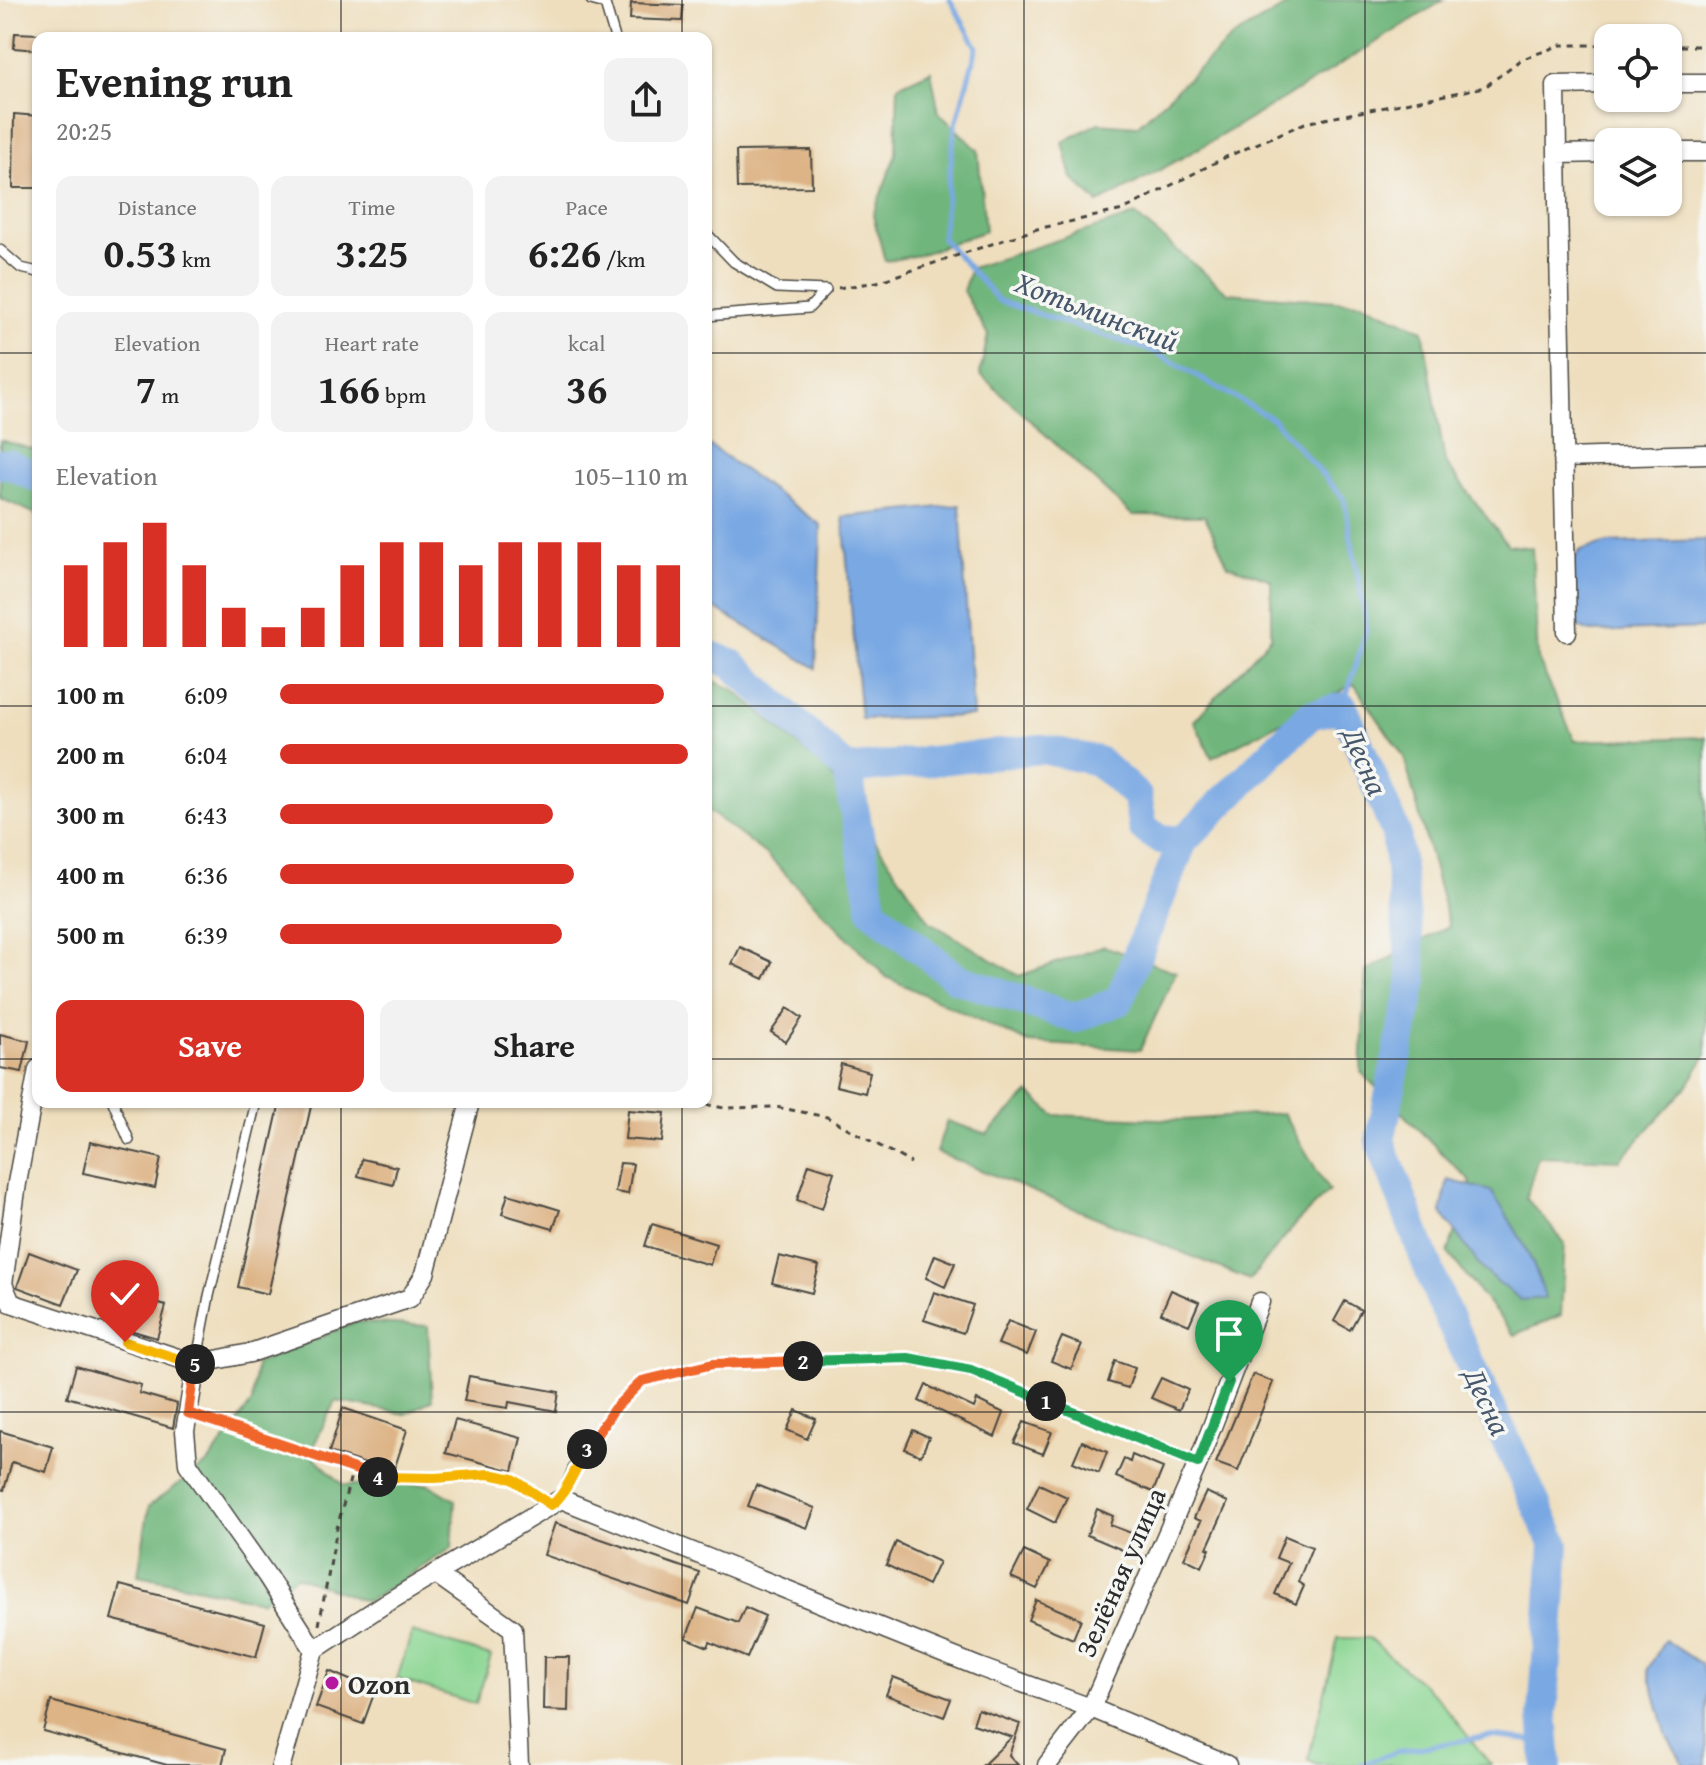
<!DOCTYPE html>
<html lang="en">
<head>
<meta charset="utf-8">
<style>
	:root { --surface:#fff; --page:#f2f2f2; --text:#222; --muted:#767676; --accent:#d93025 }
	body { margin:0; font-family:"Gentium Book Plus",serif; background:var(--page); color:var(--text); height:100vh; display:flex; flex-direction:column; font-size:30px; white-space:nowrap }
	* { box-sizing:border-box; margin:0 }
	p { font-size:26px; color:var(--muted) }
	.icon { flex:none; width:44px; height:44px; fill:none; stroke:currentColor; stroke-width:2; stroke-linecap:round; stroke-linejoin:round }
	.map { position:relative; flex:1; overflow:hidden }
	.drawer { position:absolute; left:32px; top:32px; width:680px; height:1076px; display:flex; flex-direction:column; background:var(--surface); border-radius:16px; box-shadow:0 2px 6px #0004 }
	.drawer>* { flex:none }
	.buttons { position:absolute; left:1594px; top:24px; display:grid; gap:16px }
	.buttons a { display:grid; place-items:center; width:88px; height:88px; border-radius:16px; background:var(--surface); box-shadow:0 2px 6px #0004; font-size:40px }
	.pin { position:absolute; display:grid; place-items:center; width:68px; height:68px; color:#fff; margin:-82px -34px; border-radius:50% 50% 50% 0; rotate:-45deg; box-shadow:0 0 8px #0007 }
	.pin .icon { rotate:45deg }
	.km { position:absolute; width:40px; height:40px; margin:-20px; border-radius:50%; background:#222; color:#fff; font-size:22px; line-height:40px; text-align:center }
	.round { display:grid; place-items:center; flex:none; width:84px; height:84px; border-radius:16px; background:var(--page) }
	.overview { display:flex; align-items:center; justify-content:space-between; height:136px; padding:0 24px }
	h1 { font-size:44px; font-weight:700; line-height:60px }
	.metrics { display:grid; grid-template-columns:repeat(3,1fr); gap:12px; height:136px; padding:8px 24px }
	.metrics div { display:grid; align-content:center; border-radius:16px; background:var(--page); text-align:center }
	.metrics b { font-size:40px; font-weight:700 }
	.metrics small { font-size:22px; font-weight:400 }
	.metrics p { font-size:22px }
	.chart { height:224px; padding:16px 24px }
	.chart p { display:flex; justify-content:space-between }
	.chart svg { width:100%; height:144px; margin-top:8px; stroke:var(--accent); stroke-width:6 }
	.button { display:flex; gap:16px; margin-top:auto; padding:16px 24px }
	.button a { flex:1; height:92px; border-radius:16px; background:var(--accent); color:#fff; font-size:32px; font-weight:700; line-height:92px; text-align:center }
	.button a+a { background:var(--page); color:var(--text) }
	ul { padding:0 24px; list-style:none; font-size:26px }
	li { display:grid; grid-template-columns:128px 96px 1fr; align-items:center; height:60px }
	li i { height:20px; border-radius:10px; background:var(--accent) }
	.map>svg:first-child { display:block }
	.green { fill:#8ad592; stroke:#5a805e; stroke-width:2 }
	.forest { fill:#6fb67c; stroke:#4d7054; stroke-width:2 }
	.water { fill:#79a8e3; stroke:#526a87; stroke-width:2 }
	.lines { fill:none; stroke-linecap:round; stroke-linejoin:round }
	.stream { stroke:#79a8e3; stroke-width:5 }
	.river { stroke:#79a8e3; stroke-width:30 }
	.building { fill:#ddb486 }
	.lane-casing { stroke:#484641; stroke-width:12 }
	.street-casing { stroke:#484641; stroke-width:21 }
	.path { stroke:#484641; stroke-width:3; stroke-dasharray:6 6; stroke-linecap:butt }
	.lane { stroke:#fff; stroke-width:9 }
	.street { stroke:#fff; stroke-width:18 }
	.split-1-casing { stroke:#fff; stroke-width:16 }
	.split-2-casing { stroke:#fff; stroke-width:16 }
	.split-3-casing { stroke:#fff; stroke-width:16 }
	.split-4-casing { stroke:#fff; stroke-width:16 }
	.split-5-casing { stroke:#fff; stroke-width:16 }
	.split-6-casing { stroke:#fff; stroke-width:16 }
	.split-1 { stroke:#22a559; stroke-width:10 }
	.split-2 { stroke:#22a559; stroke-width:10 }
	.split-3 { stroke:#f0652b; stroke-width:10 }
	.split-4 { stroke:#f5b400; stroke-width:10 }
	.split-5 { stroke:#f0652b; stroke-width:10 }
	.split-6 { stroke:#f5b400; stroke-width:10 }
	.grid { fill:none; stroke:#2b2b2b; stroke-width:2; stroke-opacity:0.55 }
	.poi-dot { fill:#b5179e; stroke:#f6f6f2; stroke-width:3 }
	.labels { text-anchor:middle; dominant-baseline:central; stroke-width:7; stroke-linejoin:round; paint-order:stroke }
	.street-label { font-size:28px; fill:#2b2b2b; stroke:#f6f6f2 }
	.poi-label { font-size:28px; font-weight:bold; fill:#2b2b2b; stroke:#f6f6f2; text-anchor:start }
	.water-label { font-size:30px; font-style:italic; fill:#46576b; stroke:#f6f6f2 }
</style>
</head>
<body>
<div class="map">
<svg width="1706" height="1765" viewBox="0 0 1706 1765">
	<rect width="100%" height="100%" fill="#f6f6f2"/>
	<filter id="ink" filterUnits="userSpaceOnUse"><feTurbulence type="fractalNoise" baseFrequency=".0125" numOctaves="2"/><feDisplacementMap in="SourceGraphic" scale="16" xChannelSelector="R" yChannelSelector="G"/><feConvolveMatrix kernelMatrix="1 2 1 2 8 2 1 2 1" color-interpolation-filters="sRGB"/></filter>
	<filter id="wash" filterUnits="userSpaceOnUse"><feTurbulence type="fractalNoise" baseFrequency=".006" numOctaves="4" result="noise"/><feDisplacementMap in="SourceGraphic" scale="32" xChannelSelector="R" yChannelSelector="G"/><feGaussianBlur stdDeviation="1.8" result="paint"/><feColorMatrix in="noise" values="0 0 0 0 0 0 0 0 0 0 0 0 0 0 0 0 0 1.4 0 .05"/><feComposite in="paint" operator="in"/></filter>
	<g filter="url(#wash)">
		<rect width="100%" height="100%" fill="#eedebd"/>
		<path class="green" d="M 412,1632 L 491,1656 L 476,1704 L 397,1679 Z
			M 1338,1638 L 1369,1638 L 1435,1695 L 1491,1765 L 1317,1765 L 1308,1760 Z"/>
		<path class="forest" d="M 1296,0 L 1444,0 C 1330,71 1217,142 1098,203 L 1072,178 L 1063,142 L 1098,123 L 1137,126 L 1234,36 Z
			M 931,71 L 939,113 L 978,150 L 985,231 L 919,255 L 885,261 L 873,215 L 896,154 L 898,86 Z
			M 1135,215 L 1228,293 L 1362,303 L 1423,330 L 1445,462 L 1508,545 L 1532,548 L 1538,659 L 1575,741 L 1706,737 L 1706,1055 L 1686,1088 L 1620,1160 L 1538,1157 L 1526,1198 L 1565,1243 L 1561,1315 L 1514,1335 L 1448,1253 L 1471,1182 L 1361,1072 L 1366,971 L 1449,926 L 1404,757 L 1354,684 L 1212,758 L 1194,721 L 1271,637 L 1271,580 L 1228,565 L 1205,516 L 1132,515 L 980,374 L 988,335 L 963,291 L 971,268 Z
			M 0,440 L 38,451 L 38,515 L 0,498 Z
			M 706,678 L 733,689 L 828,771 L 930,922 L 1019,976 L 1104,946 L 1176,972 L 1140,1050 L 1029,1043 L 886,977 L 767,855 L 706,809 Z
			M 1029,1093 L 1054,1115 L 1182,1120 L 1283,1113 L 1329,1191 L 1296,1223 L 1250,1280 L 936,1152 L 947,1121 L 987,1134 Z
			M 355,1322 L 428,1326 L 432,1400 L 406,1414 L 335,1401 L 310,1453 L 343,1485 L 428,1484 L 455,1500 L 452,1548 L 367,1602 L 296,1576 L 261,1601 L 138,1575 L 149,1506 L 209,1462 L 252,1402 L 256,1364 Z"/>
		<path class="water" d="M 706,443 L 821,525 L 816,668 L 706,603 Z
			M 960,505 L 973,716 L 861,719 L 843,517 Z
			M 1706,540 L 1706,628 L 1591,632 L 1578,627 C 1568,605 1566,571 1579,551 L 1608,543 Z
			M 1448,1180 L 1491,1191 C 1514,1225 1534,1258 1545,1298 L 1521,1300 L 1483,1270 L 1441,1212 Z
			M 1665,1640 L 1701,1664 L 1706,1682 L 1706,1765 L 1685,1765 L 1667,1737 L 1648,1669 Z"/>
		<g class="lines">
			<path class="stream" d="M 950,0 L 977,47 L 955,127 L 942,238 L 999,301 L 1155,352 L 1273,419 L 1344,499 L 1367,628 L 1343,707
				M 1360,1765 L 1396,1752 L 1489,1736 L 1545,1742"/>
			<path class="river" d="M 0,464 L 9,464 L 38,478
				M 706,654 L 732,664 L 847,770 L 873,911 L 956,978 L 1075,1018 L 1119,1001 L 1183,841 L 1310,715 L 1343,707 L 1396,833 L 1413,980 L 1380,1141 L 1441,1301 L 1555,1545 L 1543,1715 L 1547,1765
				M 847,770 L 1042,749 L 1098,761 L 1137,796 L 1143,828 L 1160,839 L 1183,841"/>
		</g>
		<g id="blocks">
			<path class="building" d="M 631,3 L 683,5 L 682,21 L 630,19 Z
				M 15,33 L 38,34 L 38,50 L 14,48 Z
				M 14,114 L 38,116 L 38,188 L 13,188 Z
				M 811,150 L 812,187 L 737,188 L 736,151 Z
				M 740,947 L 772,962 L 764,979 L 732,964 Z
				M 788,1008 L 802,1018 L 786,1042 L 771,1032 Z
				M 0,1034 L 29,1041 L 22,1072 L 0,1068 Z
				M 841,1064 L 870,1072 L 865,1093 L 836,1086 Z
				M 280,1102 L 312,1102 L 268,1294 L 238,1287 Z
				M 628,1110 L 665,1113 L 662,1142 L 625,1139 Z
				M 90,1142 L 161,1158 L 155,1188 L 83,1173 Z
				M 362,1159 L 397,1167 L 393,1185 L 358,1176 Z
				M 620,1163 L 633,1164 L 628,1194 L 615,1192 Z
				M 809,1164 L 834,1172 L 822,1209 L 797,1200 Z
				M 508,1194 L 560,1210 L 553,1229 L 502,1214 Z
				M 652,1224 L 716,1244 L 710,1265 L 645,1246 Z
				M 29,1252 L 77,1270 L 63,1304 L 17,1287 Z
				M 935,1255 L 955,1263 L 945,1287 L 926,1278 Z
				M 779,1256 L 819,1266 L 812,1293 L 772,1283 Z
				M 1171,1290 L 1199,1302 L 1189,1325 L 1161,1313 Z
				M 934,1292 L 973,1305 L 963,1333 L 924,1320 Z
				M 138,1298 L 166,1306 L 157,1338 L 130,1330 Z
				M 1345,1301 L 1361,1310 L 1350,1330 L 1334,1321 Z
				M 1008,1321 L 1036,1332 L 1027,1355 L 998,1344 Z
				M 1062,1337 L 1082,1345 L 1071,1369 L 1051,1361 Z
				M 1115,1361 L 1135,1368 L 1128,1388 L 1108,1382 Z
				M 76,1366 L 141,1385 L 139,1393 L 177,1404 L 173,1428 L 67,1397 Z
				M 1253,1374 L 1273,1382 L 1238,1471 L 1216,1463 Z
				M 469,1376 L 559,1392 L 556,1411 L 509,1402 L 508,1408 L 464,1401 Z
				M 1161,1378 L 1188,1390 L 1179,1410 L 1151,1398 Z
				M 926,1385 L 974,1408 L 977,1400 L 1004,1413 L 995,1437 L 919,1401 Z
				M 343,1408 L 407,1430 L 393,1473 L 329,1452 Z
				M 796,1410 L 816,1419 L 807,1439 L 787,1430 Z
				M 455,1420 L 521,1438 L 513,1471 L 446,1453 Z
				M 1024,1422 L 1052,1432 L 1043,1454 L 1014,1443 Z
				M 913,1430 L 929,1437 L 921,1456 L 905,1449 Z
				M 0,1431 L 53,1447 L 46,1472 L 12,1462 L 4,1490 L 0,1489 Z
				M 1082,1441 L 1107,1452 L 1099,1473 L 1073,1462 Z
				M 1132,1455 L 1163,1468 L 1153,1492 L 1116,1477 L 1124,1459 L 1130,1462 Z
				M 1039,1484 L 1067,1497 L 1055,1523 L 1027,1509 Z
				M 756,1485 L 815,1508 L 807,1528 L 748,1506 Z
				M 1206,1492 L 1228,1502 L 1207,1548 L 1210,1549 L 1202,1567 L 1184,1558 L 1201,1521 L 1194,1518 Z
				M 1097,1509 L 1113,1516 L 1110,1525 L 1134,1534 L 1127,1552 L 1087,1535 Z
				M 555,1523 L 700,1573 L 689,1605 L 544,1555 Z
				M 1285,1536 L 1312,1547 L 1298,1582 L 1304,1586 L 1296,1604 L 1275,1594 L 1289,1563 L 1276,1558 Z
				M 896,1542 L 939,1562 L 928,1585 L 886,1565 Z
				M 1024,1551 L 1050,1563 L 1037,1589 L 1011,1577 Z
				M 120,1585 L 265,1623 L 256,1657 L 111,1619 Z
				M 1036,1600 L 1081,1619 L 1073,1639 L 1028,1620 Z
				M 745,1607 L 765,1616 L 747,1658 L 710,1642 L 708,1647 L 686,1638 L 698,1608 L 738,1623 Z
				M 544,1657 L 569,1657 L 568,1711 L 543,1710 Z
				M 329,1671 L 375,1691 L 363,1724 L 316,1707 Z
				M 893,1677 L 951,1699 L 944,1717 L 886,1695 Z
				M 51,1701 L 226,1749 L 222,1765 L 167,1765 L 43,1731 Z
				M 978,1709 L 1020,1724 L 1009,1755 L 1018,1765 L 983,1765 L 1012,1737 L 973,1724 Z"/>
		</g>
	</g>
	<g filter="url(#ink)">
		<use href="#blocks" fill-opacity="0" stroke="#484641" stroke-width="2"/>
		<g class="lines">
			<defs>
				<path id="lane" d="M 591,0 L 605,4 L 615,38
					M 706,233 L 734,262 L 777,288 L 826,290
					M 0,250 L 21,268 L 38,272
					M 706,316 L 809,308 L 826,290
					M 113,1102 L 129,1140
					M 196,1364 L 209,1296 L 256,1102
					M 561,1499 L 573,1469 L 614,1409 L 642,1381 L 713,1364 L 908,1358 L 971,1370 L 1198,1463"/>
				<path id="street" d="M 1668,83 L 1706,83
					M 1668,152 L 1706,152
					M 1557,154 L 1556,85 L 1608,84
					M 1563,458 L 1706,454
					M 1567,632 L 1557,154 L 1608,153
					M 38,1069 L 17,1183 L 3,1284 L 11,1303 L 196,1364
					M 436,1574 L 513,1629 L 519,1765
					M 314,1650 L 267,1576 L 188,1464 L 185,1431 L 196,1364 L 250,1353 L 410,1298 L 425,1274 L 470,1102
					M 281,1765 L 314,1650 L 383,1605 L 561,1499 L 979,1667 L 1091,1708 L 1227,1765
					M 1047,1765 L 1091,1708 L 1198,1463 L 1260,1302"/>
			</defs>
			<use href="#lane" class="lane-casing"/>
			<use href="#street" class="street-casing"/>
			<path class="path" d="M 1668,46 L 1706,46
				M 838,288 L 877,282 L 1037,229 L 1123,210 L 1226,157 L 1305,123 L 1485,87 L 1520,60 L 1561,45 L 1608,45
				M 694,1102 L 724,1108 L 776,1107 L 827,1117 L 911,1163
				M 203,1418 L 379,1478 L 435,1478 L 489,1474 L 513,1479 L 536,1494
				M 319,1625 L 337,1528 L 353,1468"/>
			<use href="#lane" class="lane"/>
			<use href="#street" class="street"/>
		</g>
	</g>
	<g class="lines" filter="url(#ink)">
		<defs>
			<path id="split-1" d="M 1046,1401 L 1198,1463 L 1229,1382"/>
			<path id="split-2" d="M 803,1361 L 908,1358 L 971,1370 L 1046,1401"/>
			<path id="split-3" d="M 587,1449 L 614,1409 L 642,1381 L 713,1364 L 803,1361"/>
			<path id="split-4" d="M 378,1477 L 435,1478 L 489,1474 L 513,1479 L 551,1505 C 565,1497 577,1464 587,1449"/>
			<path id="split-5" d="M 195,1364 L 188,1413 L 378,1477"/>
			<path id="split-6" d="M 125,1342 L 195,1364"/>
		</defs>
		<use href="#split-1" class="split-1-casing"/>
		<use href="#split-2" class="split-2-casing"/>
		<use href="#split-3" class="split-3-casing"/>
		<use href="#split-4" class="split-4-casing"/>
		<use href="#split-5" class="split-5-casing"/>
		<use href="#split-6" class="split-6-casing"/>
		<use href="#split-1" class="split-1"/>
		<use href="#split-2" class="split-2"/>
		<use href="#split-3" class="split-3"/>
		<use href="#split-4" class="split-4"/>
		<use href="#split-5" class="split-5"/>
		<use href="#split-6" class="split-6"/>
	</g>
	<path class="grid" d="M 341,0 L 341,38M 682,0 L 682,38M 1024,0 L 1024,1765M 1365,0 L 1365,1765M 0,353 L 38,353M 706,353 L 1706,353M 0,706 L 38,706M 706,706 L 1706,706M 0,1059 L 38,1059M 706,1059 L 1706,1059M 341,1102 L 341,1765M 682,1102 L 682,1765M 0,1412 L 1706,1412"/>
	<circle class="poi-dot" cx="332" cy="1683" r="8"/>
	<g class="labels">
		<g class="street-label">
			<text transform="translate(1120 1572) rotate(-66)">Зелёная улица</text>
		</g>
		<g class="poi-label">
			<text x="348" y="1683">Ozon</text>
		</g>
		<g class="water-label">
			<text transform="translate(1097 311) rotate(21)">Хотьминский</text>
			<text transform="translate(1366 761) rotate(67)">Десна</text>
			<text transform="translate(1488 1401) rotate(65)">Десна</text>
		</g>
	</g>
</svg>
<div class="buttons">
<a><svg class="icon" aria-label="locate" viewBox="0 0 24 24"><circle cx="12" cy="12" r="6"/><path d="M12 2v4M12 18v4M2 12h4M18 12h4"/></svg></a>
<a><svg class="icon" aria-label="layers" viewBox="0 0 24 24"><path d="M12 4l9 5-9 5-9-5zM3 14l9 5 9-5"/></svg></a>
</div>
<div class="pin" style="left:1229px;top:1382px;background:#1e9e55"><svg class="icon" aria-label="arrive" viewBox="0 0 24 24"><path d="M6 21V4h12l-3 4 3 4H6"/></svg></div>
<div class="pin" style="left:125px;top:1342px;background:#d93025"><svg class="icon" aria-label="check" viewBox="0 0 24 24"><path d="M5 12l5 5 9-10"/></svg></div>
<b class="km" style="left:1046px;top:1401px">1</b>
<b class="km" style="left:803px;top:1361px">2</b>
<b class="km" style="left:587px;top:1449px">3</b>
<b class="km" style="left:378px;top:1477px">4</b>
<b class="km" style="left:195px;top:1364px">5</b>
<section class="drawer">
<div class="overview"><div><h1>Evening run</h1><p>20:25</p></div><a class="round"><svg class="icon" aria-label="share" viewBox="0 0 24 24"><path d="M12 15V3M7 8l5-5 5 5M5 13v7h14v-7"/></svg></a></div>
<div class="metrics">
<div><p>Distance</p><b>0.53<small> km</small></b></div>
<div><p>Time</p><b>3:25</b></div>
<div><p>Pace</p><b>6:26<small> /km</small></b></div>
</div>
<div class="metrics">
<div><p>Elevation</p><b>7<small> m</small></b></div>
<div><p>Heart rate</p><b>166<small> bpm</small></b></div>
<div><p>kcal</p><b>36</b></div>
</div>
<div class="chart"><p><span>Elevation</span>105–110 m</p>
<svg viewBox="0 0 160 44" preserveAspectRatio="none"><path d="M5 44V19M15 44V12M25 44V6M35 44V19M45 44V32M55 44V38M65 44V32M75 44V19M85 44V12M95 44V12M105 44V19M115 44V12M125 44V12M135 44V12M145 44V19M155 44V19"/></svg>
</div>
<ul>
<li><b>100 m</b>6:09<i style="width:94%"></i></li>
<li><b>200 m</b>6:04<i style="width:100%"></i></li>
<li><b>300 m</b>6:43<i style="width:67%"></i></li>
<li><b>400 m</b>6:36<i style="width:72%"></i></li>
<li><b>500 m</b>6:39<i style="width:69%"></i></li>
</ul>
<div class="button"><a>Save</a><a>Share</a></div>
</section>
</div>
</body>
</html>
